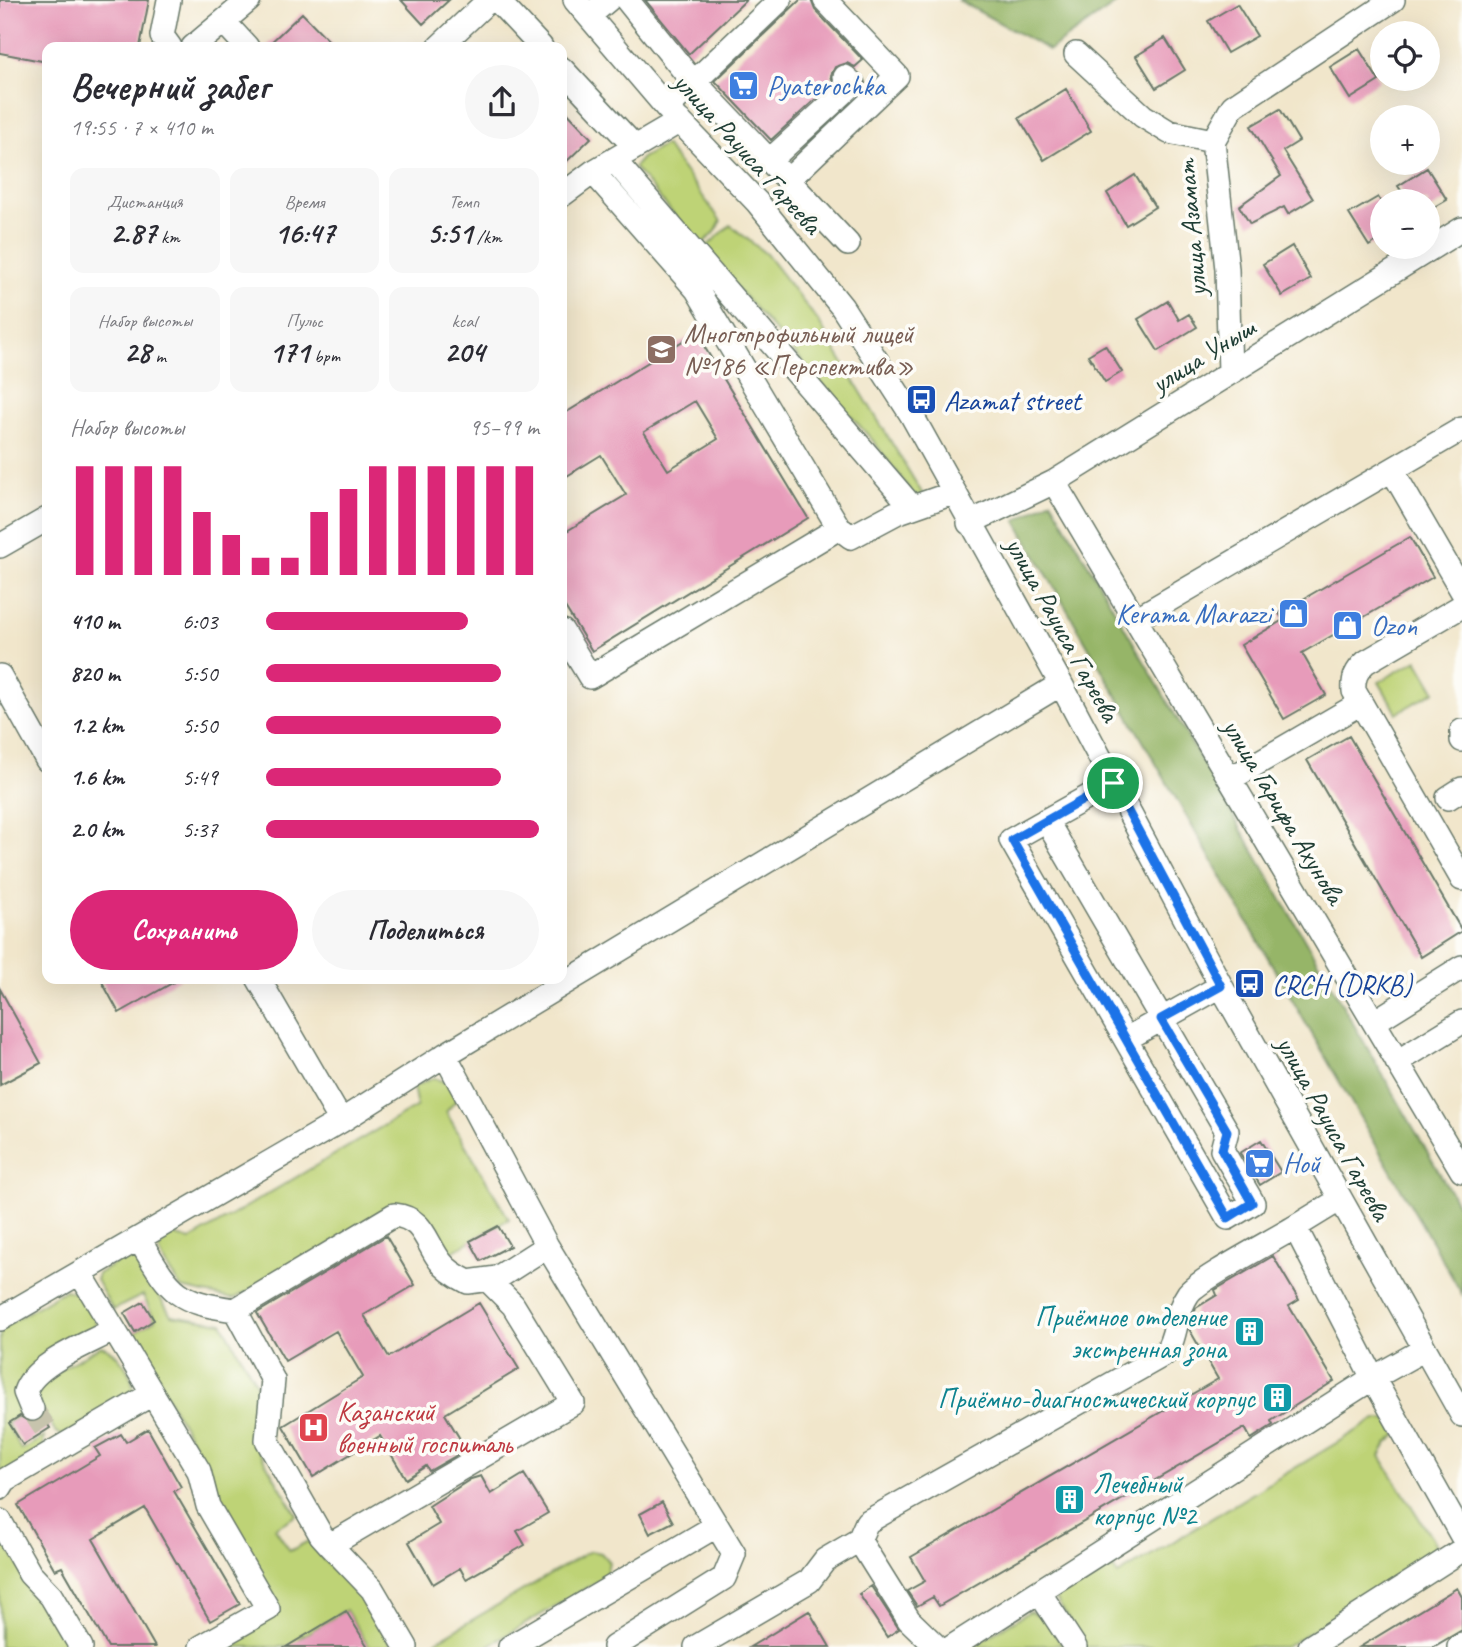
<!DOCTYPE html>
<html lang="ru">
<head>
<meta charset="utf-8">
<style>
	:root { --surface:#fff; --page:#f7f7f7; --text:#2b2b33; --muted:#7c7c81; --accent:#db2777 }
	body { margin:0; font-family:Caveat,sans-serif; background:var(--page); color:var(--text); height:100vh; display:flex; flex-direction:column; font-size:26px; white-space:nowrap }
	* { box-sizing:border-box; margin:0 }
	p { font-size:23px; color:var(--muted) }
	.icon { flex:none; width:38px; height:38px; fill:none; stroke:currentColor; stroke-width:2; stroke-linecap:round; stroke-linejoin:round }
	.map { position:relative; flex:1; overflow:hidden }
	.sheet { position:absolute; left:42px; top:42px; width:525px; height:942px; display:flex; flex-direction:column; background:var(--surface); border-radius:14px; box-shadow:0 7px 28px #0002 }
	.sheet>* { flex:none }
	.tools { position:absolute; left:1370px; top:21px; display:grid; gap:14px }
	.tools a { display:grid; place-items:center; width:70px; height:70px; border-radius:50%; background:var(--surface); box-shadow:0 7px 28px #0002; font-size:35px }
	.pin { position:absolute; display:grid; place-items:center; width:60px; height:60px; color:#fff; margin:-30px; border:4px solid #fff; border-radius:50%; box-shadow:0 2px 7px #0007 }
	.round { display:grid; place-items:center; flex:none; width:74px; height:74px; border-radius:37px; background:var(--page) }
	.summary { display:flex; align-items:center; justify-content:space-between; height:119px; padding:0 28px }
	h1 { font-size:38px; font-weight:700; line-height:52px }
	.metrics { display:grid; grid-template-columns:repeat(3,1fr); gap:10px; height:119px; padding:7px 28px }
	.metrics div { display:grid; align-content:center; border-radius:14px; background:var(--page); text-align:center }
	.metrics b { font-size:30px; font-weight:700 }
	.metrics small { font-size:19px; font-weight:400 }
	.metrics p { font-size:19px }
	.chart { height:196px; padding:14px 28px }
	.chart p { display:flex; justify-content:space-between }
	.chart svg { width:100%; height:126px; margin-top:7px; stroke:var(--accent); stroke-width:6 }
	.cta { display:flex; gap:14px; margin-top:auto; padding:14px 28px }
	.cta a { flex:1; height:80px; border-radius:42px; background:var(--accent); color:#fff; font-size:28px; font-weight:700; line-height:80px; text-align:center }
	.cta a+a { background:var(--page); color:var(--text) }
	ul { padding:0 28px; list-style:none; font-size:23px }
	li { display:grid; grid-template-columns:112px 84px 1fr; align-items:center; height:52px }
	li i { height:18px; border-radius:9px; background:var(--accent) }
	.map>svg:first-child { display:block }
	.green { fill:#bed376; stroke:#6e8855; stroke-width:2 }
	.forest { fill:#96b567; stroke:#5a794e; stroke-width:2 }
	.building { fill:#e79bba; fill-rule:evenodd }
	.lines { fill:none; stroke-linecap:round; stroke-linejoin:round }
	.minor-tunnel { stroke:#c7c4ad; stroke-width:23; stroke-dasharray:23 11; stroke-linecap:butt }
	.minor-casing { stroke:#687869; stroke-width:26 }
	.minor { stroke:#fff; stroke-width:23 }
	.route-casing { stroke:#fff; stroke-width:14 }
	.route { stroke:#1a73e8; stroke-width:9 }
	.labels { text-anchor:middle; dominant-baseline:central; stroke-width:7; stroke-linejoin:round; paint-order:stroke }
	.shop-label { font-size:28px; fill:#366cbe; stroke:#fdfcf7; text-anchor:start }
	.street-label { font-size:28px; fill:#1f3d34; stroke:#fdfcf7 }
	.education-label { font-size:28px; fill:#785e54; stroke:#fdfcf7; text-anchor:start }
	.transit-label { font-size:28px; fill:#164399; stroke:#fdfcf7; text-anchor:start }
	.culture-label { font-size:28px; fill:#0d838f; stroke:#fdfcf7; text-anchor:end }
	.health-label { font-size:28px; fill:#be3a42; stroke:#fdfcf7; text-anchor:start }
</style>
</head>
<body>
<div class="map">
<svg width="1462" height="1647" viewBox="0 0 1462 1647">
	<rect width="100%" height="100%" fill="#fdfcf7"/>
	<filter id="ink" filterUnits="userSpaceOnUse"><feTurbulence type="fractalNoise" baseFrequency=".0143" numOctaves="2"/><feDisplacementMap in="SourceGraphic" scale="14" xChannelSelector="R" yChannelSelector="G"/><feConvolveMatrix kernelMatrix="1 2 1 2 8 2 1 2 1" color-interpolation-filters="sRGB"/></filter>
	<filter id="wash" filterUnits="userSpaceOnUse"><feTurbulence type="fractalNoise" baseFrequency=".00686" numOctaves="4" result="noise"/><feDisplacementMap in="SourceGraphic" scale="28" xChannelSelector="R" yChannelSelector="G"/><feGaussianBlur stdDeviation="1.57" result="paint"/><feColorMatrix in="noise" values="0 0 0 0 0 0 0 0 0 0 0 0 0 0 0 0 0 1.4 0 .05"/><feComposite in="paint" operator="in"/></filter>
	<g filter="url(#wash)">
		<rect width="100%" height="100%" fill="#f1e6cb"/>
		<path class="green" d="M 665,145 L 721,221 L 716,231 L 700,246 L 634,167 L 642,158 Z
			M 730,225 L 766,254 L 818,321 L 925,498 L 913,494 L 874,442 L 703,250 Z
			M 1417,660 L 1435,691 L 1397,713 L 1379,682 Z
			M 433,1078 L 445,1082 L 458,1098 L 446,1112 L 509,1219 L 445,1256 L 415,1214 L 233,1299 L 181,1288 C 172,1272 149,1249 163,1232 L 190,1240 L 417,1106 L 413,1087 Z
			M 129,1255 L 141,1260 L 142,1269 L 171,1315 L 222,1323 L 257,1385 L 252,1433 L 257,1448 L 297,1515 L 275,1528 L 290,1551 L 310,1540 L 322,1558 L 365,1599 L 392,1647 L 369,1647 L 346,1610 L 299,1638 L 304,1647 L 217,1647 L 278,1612 L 216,1501 L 206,1466 L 131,1334 L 155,1320 L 143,1295 L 113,1310 L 96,1280 L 98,1274 Z
			M 65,1290 L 78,1294 L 95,1319 L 96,1328 L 29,1370 L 26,1410 L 7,1424 L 21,1450 L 44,1437 L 43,1448 L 0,1478 L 0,1329 Z
			M 101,1346 C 118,1350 137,1378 132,1395 L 63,1436 L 55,1431 L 32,1391 L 35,1384 Z
			M 1376,1419 L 1386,1419 L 1397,1435 L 1387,1444 L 1380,1456 L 1441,1553 L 1285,1647 L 1085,1647 L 1052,1592 L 1107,1561 L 1118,1575 Z
			M 0,1536 L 74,1647 L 0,1647 Z
			M 590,1551 L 601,1553 L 609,1562 L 606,1574 L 598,1581 L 486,1647 L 426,1647 Z
			M 1030,1611 L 1046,1619 L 1062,1645 L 972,1647 Z"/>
		<path class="forest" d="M 958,0 L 1121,0 L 1049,50 Z
			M 1051,500 L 1462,1212 L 1462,1294 L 1016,521 Z"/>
		<g id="blocks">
			<path class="building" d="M 0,0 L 149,0 L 140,47 L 47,47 L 47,62 L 0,53 Z
				M 401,0 L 449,0 L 423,24 Z
				M 645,0 L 746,0 L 689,54 Z
				M 800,0 L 811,0 L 815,10 L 863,60 L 855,67 L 847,63 L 835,67 L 831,75 L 833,83 L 771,140 L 715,81 Z
				M 1237,4 L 1257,36 L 1227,53 L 1208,21 Z
				M 302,13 L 335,47 L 266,47 Z
				M 1165,38 L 1185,70 L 1156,88 L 1136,56 Z
				M 1359,49 L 1379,81 L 1350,99 L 1330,67 Z
				M 1066,89 L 1091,131 L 1044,160 L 1019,118 Z
				M 562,107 L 591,138 L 562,166 Z
				M 1280,109 L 1299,141 L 1283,151 L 1313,199 L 1288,214 L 1284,207 L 1250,224 L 1239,206 L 1281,176 L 1251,126 Z
				M 1427,168 L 1447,200 L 1428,211 L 1428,201 L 1408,201 L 1398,186 Z
				M 1135,175 L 1155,207 L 1126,225 L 1107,193 Z
				M 1378,197 L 1382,204 L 1382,238 L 1369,246 L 1349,214 Z
				M 1292,246 L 1311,279 L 1282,296 L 1263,264 Z
				M 1168,301 L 1179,320 L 1189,314 L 1197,327 L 1158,351 L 1138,319 Z
				M 696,333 L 808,518 L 592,651 L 562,602 L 562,534 L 626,495 L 601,455 L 562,479 L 562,415 ZM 695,401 L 718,439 L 668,470 L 644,432 Z
				M 1105,345 L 1122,372 L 1105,382 L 1088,355 Z
				M 1410,537 L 1433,577 L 1302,653 L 1326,695 L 1284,719 L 1241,645 L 1283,620 L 1279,613 Z
				M 1349,736 L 1462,931 L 1421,957 L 1307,760 Z
				M 100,978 L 181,978 L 119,1013 Z
				M 0,989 L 41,1063 L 0,1085 Z
				M 1261,1140 L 1281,1172 L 1260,1185 L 1240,1153 Z
				M 498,1226 L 510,1246 L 481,1261 L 470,1241 Z
				M 386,1236 L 415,1285 L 364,1315 L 389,1357 L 479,1303 L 519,1369 L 445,1414 L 463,1444 L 454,1449 L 457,1455 L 429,1471 L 426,1466 L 406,1479 L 380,1436 L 313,1477 L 283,1426 L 363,1377 L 336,1331 L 285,1361 L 257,1313 Z
				M 1273,1256 L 1299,1300 L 1289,1306 L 1334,1381 L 1271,1421 L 1273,1425 L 1251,1439 L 1245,1428 L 939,1606 L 933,1597 L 917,1606 L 907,1591 L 925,1581 L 911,1557 L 1218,1379 L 1189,1329 L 1196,1308 L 1217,1295 L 1215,1290 Z
				M 143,1302 L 154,1320 L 135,1332 L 124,1313 Z
				M 20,1416 L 31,1423 L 43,1417 L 50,1428 L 23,1445 L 9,1423 Z
				M 148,1429 L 181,1487 L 174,1491 L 240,1604 L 210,1621 L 145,1508 L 93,1539 L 155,1647 L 108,1647 L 62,1567 L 55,1570 L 18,1505 L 100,1456 L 95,1448 L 121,1434 L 126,1442 Z
				M 524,1474 L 548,1513 L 517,1531 L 525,1545 L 466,1579 L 460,1568 L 433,1584 L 409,1542 L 439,1524 L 429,1506 L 471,1479 L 481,1476 L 491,1494 Z
				M 662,1502 L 673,1522 L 650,1534 L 640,1514 Z
				M 871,1586 L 899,1629 L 887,1637 L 859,1594 Z
				M 1457,1588 L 1462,1597 L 1462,1630 L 1433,1647 L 1360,1647 Z
				M 346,1611 L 368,1647 L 286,1647 Z
				M 809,1611 L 830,1647 L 750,1647 Z"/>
		</g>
	</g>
	<g filter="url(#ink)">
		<use href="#blocks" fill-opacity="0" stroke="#687869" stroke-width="2"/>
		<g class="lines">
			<path class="minor-tunnel" d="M 32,1409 L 46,1430"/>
			<defs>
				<path id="minor" d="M 169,0 L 162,36 L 170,47
					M 497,0 L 541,47
					M 575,0 L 667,108 L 757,202 L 842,307 L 911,414 L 1061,684 L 1221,986 L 1462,1415
					M 627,0 L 685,72 L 788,180
					M 825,0 L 897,76 L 788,180 L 848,244
					M 590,15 L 608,0
					M 224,22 L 247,47
					M 193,47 L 249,0
					M 439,47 L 489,0
					M 1076,54 L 1143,116 L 1169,132 L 1213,141
					M 562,69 L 635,147
					M 667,108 L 780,0
					M 614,160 L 912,507
					M 769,161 L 853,84 L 845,77
					M 562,195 L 593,172 L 680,121
					M 1230,373 L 1227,269 L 1213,141 L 1233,106 L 1393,0
					M 1392,470 L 1462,591
					M 1054,482 L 1462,1171
					M 969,523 L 1054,482 L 1462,229
					M 839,528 L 851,537 L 896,513 L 953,493
					M 0,546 L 47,519
					M 1462,606 L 1366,662 C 1356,671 1353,678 1354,691 L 1462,879
					M 1136,619 L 1462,429
					M 562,631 L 590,677 L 839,528 L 697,290 L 593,172
					M 0,676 L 47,760
					M 1462,731 L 1462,740
					M 1230,779 L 1361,703
					M 1448,798 L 1462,789
					M 1046,820 L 1227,1131 L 1222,1150 L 1253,1203 L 1228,1218 L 1011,840 L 1113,783
					M 258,978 L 341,1121
					M 1374,1022 L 1462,967
					M 1126,1039 L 1221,986
					M 445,1055 L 547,1246 L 734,1554 L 724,1578 L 614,1647
					M 1397,1062 L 1462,1022
					M 1295,1227 L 1339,1200
					M 139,1239 C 170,1290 173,1302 235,1310 L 394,1215 C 424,1218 425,1241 440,1261 C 447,1271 458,1277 468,1282 L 497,1278 L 547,1246
					M 80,1273 L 199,1471 L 208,1506 L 268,1609 L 201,1647
					M 235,1310 L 273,1380 L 267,1440 L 321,1535 L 330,1545
					M 0,1319 L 341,1121 L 445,1055 L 1061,684
					M 32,1409 L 25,1392 C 33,1364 88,1344 113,1330
					M 0,1488 L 5,1480 L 152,1394
					M 0,1521 L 30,1574 L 51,1596 L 81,1647
					M 1039,1592 L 1075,1647
					M 406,1647 L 372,1589 L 330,1545 L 573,1403 L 513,1305 L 489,1281
					M 510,1647 L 716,1526
					M 696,1647 L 809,1581 L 825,1560 L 859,1540
					M 937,1647 L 909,1620 L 859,1540 L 867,1522 L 1165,1354 C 1178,1335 1174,1314 1188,1294 C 1196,1281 1276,1239 1295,1227 L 1373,1378 L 1462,1536
					M 952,1647 L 1373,1378 L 1423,1350
					M 1310,1647 L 1462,1550
					M 1459,1647 L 1462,1645"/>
			</defs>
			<use href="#minor" class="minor-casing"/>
			<use href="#minor" class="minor"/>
		</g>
	</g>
	<g class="lines" filter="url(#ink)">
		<defs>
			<path id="route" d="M 1113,783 L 1221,986 L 1161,1019 L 1227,1131 L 1222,1150 L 1252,1203 L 1228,1218 L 1012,840 Z"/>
		</defs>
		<use href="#route" class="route-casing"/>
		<use href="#route" class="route"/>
	</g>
	<defs>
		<symbol id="supermarket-square" viewBox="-11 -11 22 22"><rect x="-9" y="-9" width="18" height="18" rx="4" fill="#3f7fe0" stroke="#fdfcf7"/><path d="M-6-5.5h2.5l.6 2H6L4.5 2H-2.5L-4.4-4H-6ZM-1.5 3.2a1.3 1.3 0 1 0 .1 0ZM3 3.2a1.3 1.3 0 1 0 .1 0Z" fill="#fff"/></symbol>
		<symbol id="school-square" viewBox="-11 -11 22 22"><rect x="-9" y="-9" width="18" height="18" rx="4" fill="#8d6e63" stroke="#fdfcf7"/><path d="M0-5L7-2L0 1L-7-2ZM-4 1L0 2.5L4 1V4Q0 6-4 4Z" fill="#fff"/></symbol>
		<symbol id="bus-square" viewBox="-11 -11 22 22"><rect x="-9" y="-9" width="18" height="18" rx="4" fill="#1a4fb4" stroke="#fdfcf7"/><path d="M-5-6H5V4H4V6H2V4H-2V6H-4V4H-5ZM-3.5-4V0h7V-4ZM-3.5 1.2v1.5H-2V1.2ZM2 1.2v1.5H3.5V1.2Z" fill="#fff"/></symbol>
		<symbol id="shop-square" viewBox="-11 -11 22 22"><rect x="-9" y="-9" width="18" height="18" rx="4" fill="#3f7fe0" stroke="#fdfcf7"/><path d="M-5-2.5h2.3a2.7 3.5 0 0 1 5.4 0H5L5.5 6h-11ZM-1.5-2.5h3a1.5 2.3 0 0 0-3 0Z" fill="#fff"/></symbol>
		<symbol id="building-square" viewBox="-11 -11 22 22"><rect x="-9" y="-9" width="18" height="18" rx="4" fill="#0f9aa8" stroke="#fdfcf7"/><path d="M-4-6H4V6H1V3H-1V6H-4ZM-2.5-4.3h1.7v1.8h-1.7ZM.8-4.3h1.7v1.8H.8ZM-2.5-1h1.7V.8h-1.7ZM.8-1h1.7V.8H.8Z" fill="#fff"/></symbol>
		<symbol id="hospital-square" viewBox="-11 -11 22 22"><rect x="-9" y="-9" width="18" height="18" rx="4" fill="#e0444e" stroke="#fdfcf7"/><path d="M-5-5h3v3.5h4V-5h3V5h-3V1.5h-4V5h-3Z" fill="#fff"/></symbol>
	</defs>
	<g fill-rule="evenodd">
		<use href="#supermarket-square" x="726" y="68" width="35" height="35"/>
		<use href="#school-square" x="644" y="332" width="35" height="35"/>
		<use href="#bus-square" x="904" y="382" width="35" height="35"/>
		<use href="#shop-square" x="1276" y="596" width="35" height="35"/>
		<use href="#shop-square" x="1330" y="608" width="35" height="35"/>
		<use href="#bus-square" x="1232" y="966" width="35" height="35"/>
		<use href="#supermarket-square" x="1242" y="1146" width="35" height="35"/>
		<use href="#building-square" x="1232" y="1314" width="35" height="35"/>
		<use href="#building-square" x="1260" y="1380" width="35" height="35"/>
		<use href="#hospital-square" x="296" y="1410" width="35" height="35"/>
		<use href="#building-square" x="1052" y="1482" width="35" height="35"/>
	</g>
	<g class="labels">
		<g class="shop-label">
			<text x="767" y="85">Pyaterochka</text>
			<text x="1271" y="613" text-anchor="end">Kerama Marazzi</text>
			<text x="1371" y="625">Ozon</text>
			<text x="1283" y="1163">Ной</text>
		</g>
		<g class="street-label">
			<text transform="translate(748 153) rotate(48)">улица Рауиса Гареева</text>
			<text transform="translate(1191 228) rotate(-95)">улица Азамат</text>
			<text transform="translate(1203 355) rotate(-32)">улица Уныш</text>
			<text transform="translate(1063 629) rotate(61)">улица Рауиса Гареева</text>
			<text transform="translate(1284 811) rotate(59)">улица Гарифа Ахунова</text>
			<text transform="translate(1334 1128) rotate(61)">улица Рауиса Гареева</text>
		</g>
		<g class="education-label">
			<text x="684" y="333">Многопрофильный лицей<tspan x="684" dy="32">№186 «Перспектива»</tspan></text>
		</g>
		<g class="transit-label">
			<text x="944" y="400">Azamat street</text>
			<text x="1272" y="984">CRCH (DRKB)</text>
		</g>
		<g class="culture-label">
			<text x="1226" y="1316">Приёмное отделение<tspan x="1226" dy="32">экстренная зона</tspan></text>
			<text x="1255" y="1398">Приёмно-диагностический корпус</text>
			<text x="1093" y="1483" text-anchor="start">Лечебный<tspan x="1093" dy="32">корпус №2</tspan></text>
		</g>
		<g class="health-label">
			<text x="337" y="1411">Казанский<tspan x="337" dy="32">военный госпиталь</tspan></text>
		</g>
	</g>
</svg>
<div class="tools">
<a><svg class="icon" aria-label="locate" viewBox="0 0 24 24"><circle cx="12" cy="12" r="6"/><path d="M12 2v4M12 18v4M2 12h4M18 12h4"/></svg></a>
<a>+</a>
<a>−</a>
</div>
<div class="pin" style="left:1113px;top:783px;background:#1e9e55"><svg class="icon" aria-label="arrive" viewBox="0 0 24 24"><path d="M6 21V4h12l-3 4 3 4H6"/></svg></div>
<section class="sheet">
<div class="summary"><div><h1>Вечерний забег</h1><p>19:55 · 7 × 410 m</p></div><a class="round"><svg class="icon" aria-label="share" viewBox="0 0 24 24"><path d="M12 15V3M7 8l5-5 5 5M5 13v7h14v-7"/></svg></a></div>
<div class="metrics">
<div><p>Дистанция</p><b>2.87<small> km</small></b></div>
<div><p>Время</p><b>16:47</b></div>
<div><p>Темп</p><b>5:51<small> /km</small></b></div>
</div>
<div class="metrics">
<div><p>Набор высоты</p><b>28<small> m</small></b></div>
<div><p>Пульс</p><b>171<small> bpm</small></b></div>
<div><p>kcal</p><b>204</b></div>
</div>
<div class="chart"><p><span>Набор высоты</span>95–99 m</p>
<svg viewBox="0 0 160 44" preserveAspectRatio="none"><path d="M5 44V6M15 44V6M25 44V6M35 44V6M45 44V22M55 44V30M65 44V38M75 44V38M85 44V22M95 44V14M105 44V6M115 44V6M125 44V6M135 44V6M145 44V6M155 44V6"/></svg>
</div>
<ul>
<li><b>410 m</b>6:03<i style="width:74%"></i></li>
<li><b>820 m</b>5:50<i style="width:86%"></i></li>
<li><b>1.2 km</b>5:50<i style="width:86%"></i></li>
<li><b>1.6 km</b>5:49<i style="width:86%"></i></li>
<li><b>2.0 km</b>5:37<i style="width:100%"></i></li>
</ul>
<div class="cta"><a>Сохранить</a><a>Поделиться</a></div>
</section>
</div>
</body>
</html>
